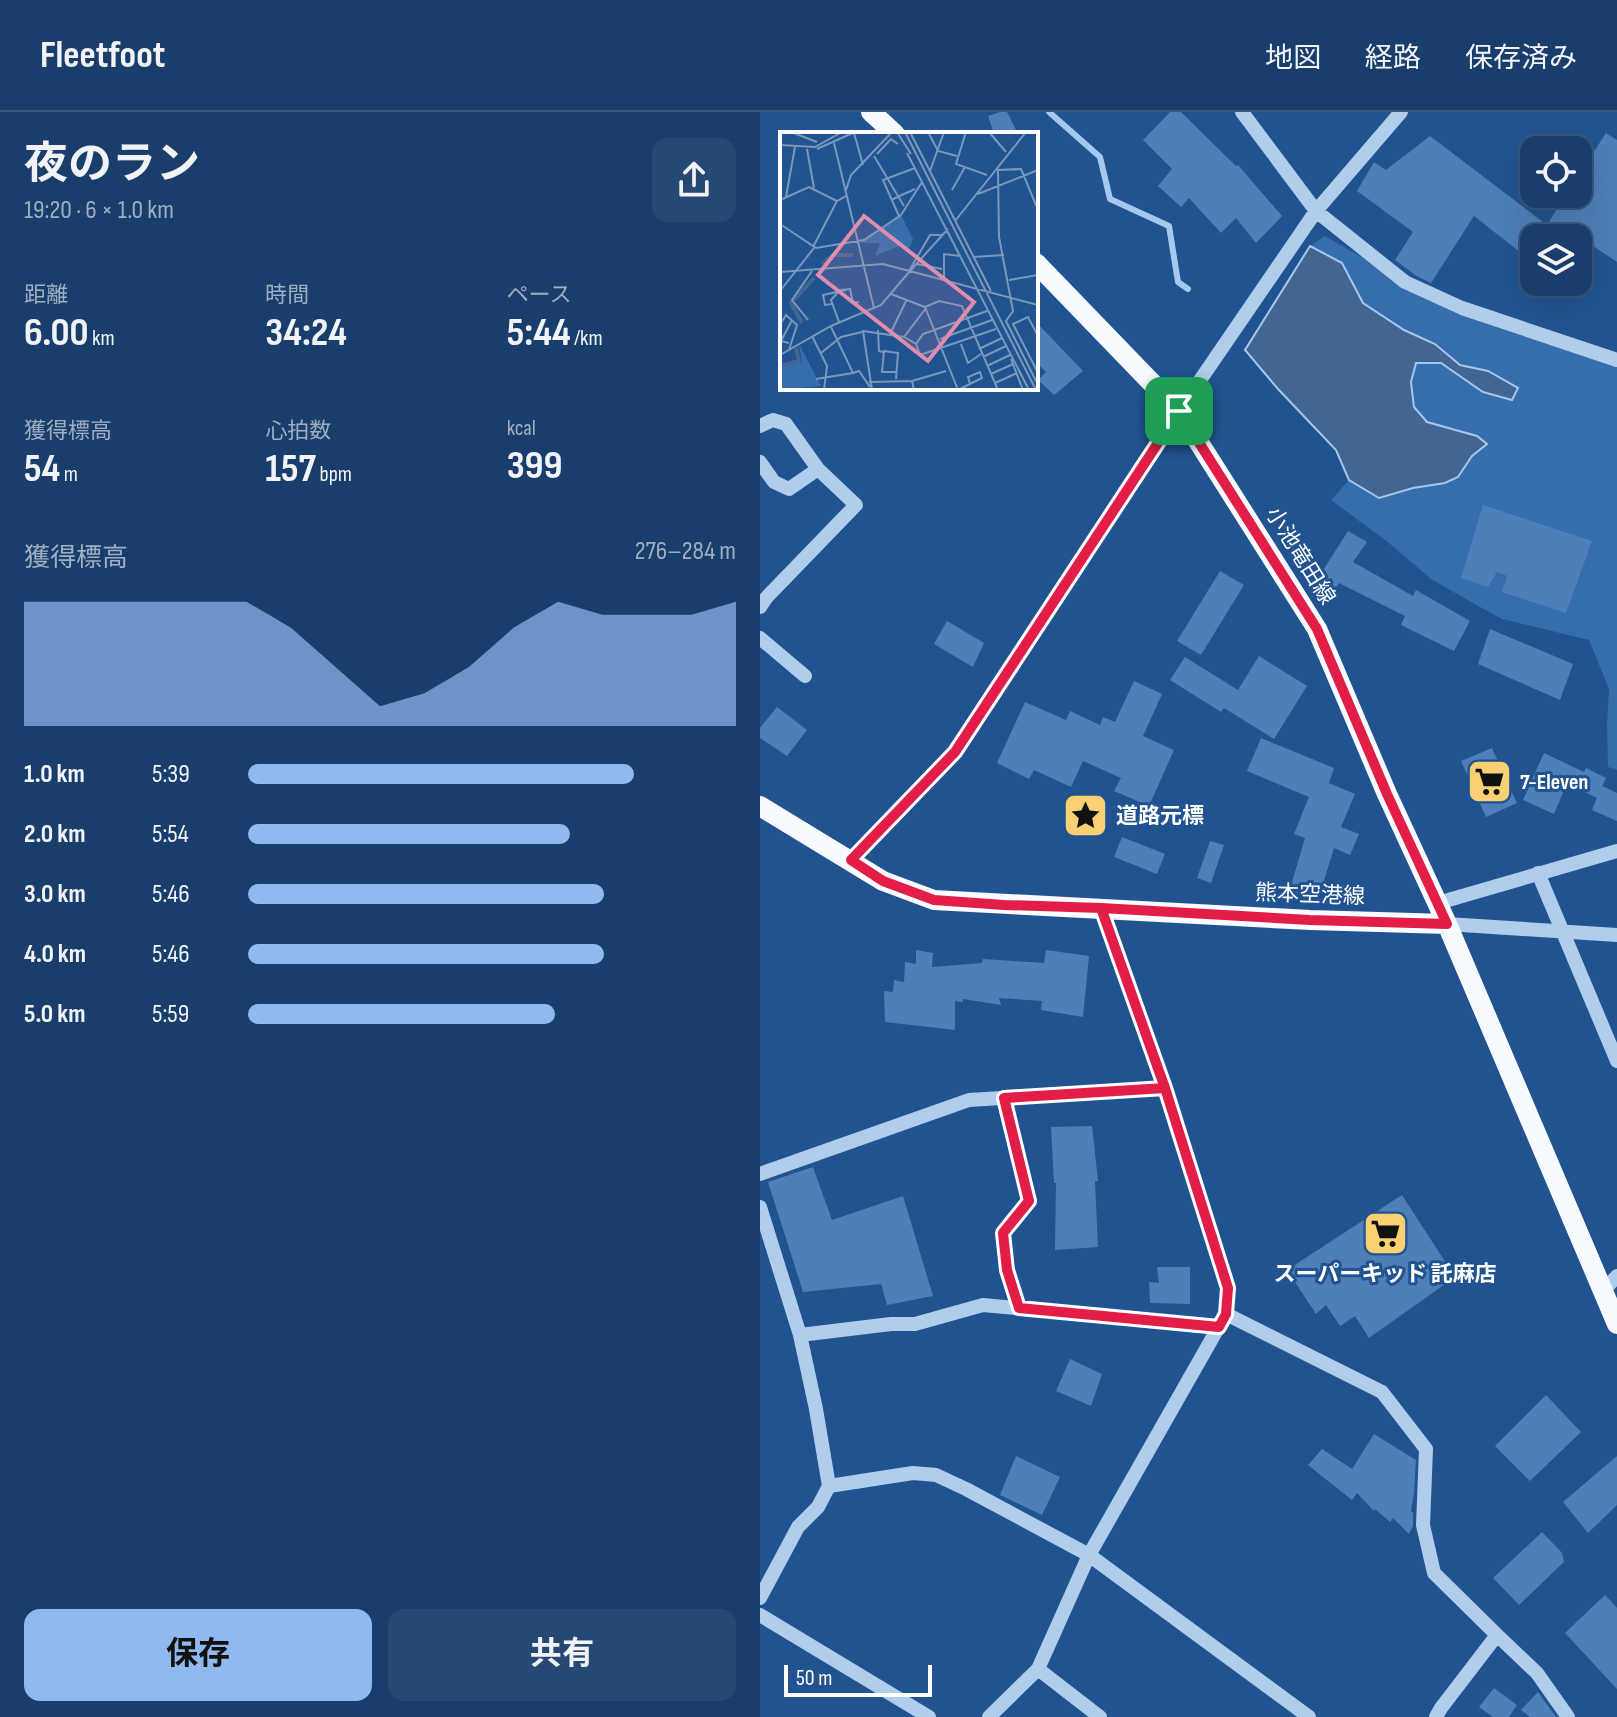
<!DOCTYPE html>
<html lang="ja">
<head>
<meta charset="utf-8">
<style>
	:root { --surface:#193e6c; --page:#264974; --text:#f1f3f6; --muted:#9faec2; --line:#37577f; --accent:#90b9f0 }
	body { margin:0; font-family:"Sofia Sans Condensed","Noto Sans JP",sans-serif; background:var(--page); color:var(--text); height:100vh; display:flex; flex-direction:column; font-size:30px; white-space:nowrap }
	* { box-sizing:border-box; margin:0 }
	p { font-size:26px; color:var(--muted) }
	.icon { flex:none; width:44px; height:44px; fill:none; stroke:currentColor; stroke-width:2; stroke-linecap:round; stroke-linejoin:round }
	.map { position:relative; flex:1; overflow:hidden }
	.details { display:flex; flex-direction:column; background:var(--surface); width:760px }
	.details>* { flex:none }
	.tools { position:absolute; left:760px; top:24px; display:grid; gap:16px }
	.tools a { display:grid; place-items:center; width:72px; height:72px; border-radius:16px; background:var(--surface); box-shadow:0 8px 32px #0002,0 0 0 2px var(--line); font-size:40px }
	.scale { position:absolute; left:24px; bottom:20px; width:148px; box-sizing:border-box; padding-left:8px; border:4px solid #fff; border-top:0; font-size:22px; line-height:28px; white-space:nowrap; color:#fff; -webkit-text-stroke:6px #215390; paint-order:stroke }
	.pin { position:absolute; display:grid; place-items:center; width:68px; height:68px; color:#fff; margin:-34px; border-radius:16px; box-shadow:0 4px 12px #0006 }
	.round { display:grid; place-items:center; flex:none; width:84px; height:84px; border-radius:16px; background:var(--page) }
	.head { display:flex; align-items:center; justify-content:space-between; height:136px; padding:0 24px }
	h1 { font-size:44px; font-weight:700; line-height:60px }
	.stats { display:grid; grid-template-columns:repeat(3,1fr); gap:12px; height:136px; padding:8px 24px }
	.stats div { display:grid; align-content:center }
	.stats b { font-size:40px; font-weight:700 }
	.stats small { font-size:22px; font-weight:400 }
	.stats p { font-size:22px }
	.chart { height:224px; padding:16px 24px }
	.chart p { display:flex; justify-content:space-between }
	.chart svg { width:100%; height:144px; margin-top:8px; fill:var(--accent); opacity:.7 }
	.action { display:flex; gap:16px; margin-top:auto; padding:16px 24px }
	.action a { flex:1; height:92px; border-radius:16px; background:var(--accent); color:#111; font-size:32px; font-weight:700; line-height:92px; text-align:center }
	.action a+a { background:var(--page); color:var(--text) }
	ul { padding:0 24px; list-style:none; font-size:26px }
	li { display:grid; grid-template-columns:128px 96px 1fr; align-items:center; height:60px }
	li i { height:20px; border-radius:10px; background:var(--accent) }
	header { display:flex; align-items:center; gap:48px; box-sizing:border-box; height:112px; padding:0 40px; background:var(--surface); border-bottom:2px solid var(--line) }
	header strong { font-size:38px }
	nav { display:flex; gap:44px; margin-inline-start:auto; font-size:28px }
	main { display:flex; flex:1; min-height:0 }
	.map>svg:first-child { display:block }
	.green { fill:#356dad }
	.water { fill:#426691; stroke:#a5c8ee; stroke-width:2 }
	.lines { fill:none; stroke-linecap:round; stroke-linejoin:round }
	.stream { stroke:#a5c8ee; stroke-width:6 }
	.building { fill:#4e7fb8 }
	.minor { stroke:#b1cdec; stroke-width:14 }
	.major { stroke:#f7faff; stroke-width:20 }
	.route-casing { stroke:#fff; stroke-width:16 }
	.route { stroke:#e11d48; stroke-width:10 }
	.labels { text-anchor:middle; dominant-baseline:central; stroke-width:6; stroke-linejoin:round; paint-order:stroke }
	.street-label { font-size:22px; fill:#fff; stroke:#215390 }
	.poi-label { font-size:22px; font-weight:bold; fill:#fff; stroke:#215390; text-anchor:start }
	.inset-river { fill:none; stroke:#426691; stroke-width:4 }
	.inset-road { fill:none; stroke:#7a98bc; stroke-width:2 }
	.view { fill:#e08cad; fill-opacity:0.15; stroke:#e08cad; stroke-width:4 }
	.inset-edge { fill:none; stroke:#fff; stroke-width:4 }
</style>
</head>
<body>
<header>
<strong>Fleetfoot</strong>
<nav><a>地図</a><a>経路</a><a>保存済み</a></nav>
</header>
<main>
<section class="details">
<div class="head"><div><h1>夜のラン</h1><p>19:20 · 6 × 1.0 km</p></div><a class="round"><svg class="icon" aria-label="share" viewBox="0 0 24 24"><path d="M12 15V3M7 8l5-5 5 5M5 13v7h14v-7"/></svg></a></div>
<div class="stats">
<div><p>距離</p><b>6.00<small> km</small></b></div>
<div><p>時間</p><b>34:24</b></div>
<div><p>ペース</p><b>5:44<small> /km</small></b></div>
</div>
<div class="stats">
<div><p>獲得標高</p><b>54<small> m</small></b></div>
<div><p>心拍数</p><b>157<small> bpm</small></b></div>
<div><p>kcal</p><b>399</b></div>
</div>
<div class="chart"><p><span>獲得標高</span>276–284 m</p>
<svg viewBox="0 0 160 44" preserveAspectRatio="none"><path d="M0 44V6L10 6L20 6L30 6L40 6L50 6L60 14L70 26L80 38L90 34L100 26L110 14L120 6L130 10L140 10L150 10L160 6V44z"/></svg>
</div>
<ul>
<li><b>1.0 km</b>5:39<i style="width:79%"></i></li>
<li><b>2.0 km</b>5:54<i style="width:66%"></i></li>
<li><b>3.0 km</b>5:46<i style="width:73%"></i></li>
<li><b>4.0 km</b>5:46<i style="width:73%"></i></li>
<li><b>5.0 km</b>5:59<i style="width:63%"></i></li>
</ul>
<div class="action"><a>保存</a><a>共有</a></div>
</section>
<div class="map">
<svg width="857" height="1605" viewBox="0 0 857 1605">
	<rect width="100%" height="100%" fill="#215390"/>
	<path class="green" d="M 565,124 L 645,170 L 857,248 L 857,658 L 848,655 L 847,613 L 849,577 L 829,528 L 742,507 L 711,490 L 671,467 L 629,431 L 571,388 L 589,368 L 619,386 L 653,376 L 685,371 L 698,365 L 712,344 L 727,332 C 691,300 636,333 656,251 L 681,251 L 723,280 L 751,288 L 758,276 L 728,259 L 700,253 L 675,232 L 644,218 L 603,191 L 582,151 L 550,134 Z"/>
	<path class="water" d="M 550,134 L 582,151 L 603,191 L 644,218 L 675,232 L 700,253 L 728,259 L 758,276 L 752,288 L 723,280 L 681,251 L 656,251 L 651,270 L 654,295 L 667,310 L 717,324 L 727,332 L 712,344 L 698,365 L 685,371 L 653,376 L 619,386 L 589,368 L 576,338 L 518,277 L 485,238 Z"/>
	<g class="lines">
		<path class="stream" d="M 289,0 L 340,45 L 350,87 L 409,114 L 418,170 L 428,177"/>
	</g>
	<path class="building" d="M 240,0 L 247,0 L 258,22 L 234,22 L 228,4 Z
		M 410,0 L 421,0 L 476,54 L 478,53 L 522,104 L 496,131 L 476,106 L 461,121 L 429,86 L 421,95 L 398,74 L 412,57 L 383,28 Z
		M 846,21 L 857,28 L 857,150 L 821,126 L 774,126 L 774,151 L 714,104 L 671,171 L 655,163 L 635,148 L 653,120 L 597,79 L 614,50 L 626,58 L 670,24 L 787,113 L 806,82 L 818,82 L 818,64 Z
		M 276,210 L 323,259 L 294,283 L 278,268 L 286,260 L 276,250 Z
		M 723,393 L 832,429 L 806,501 L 742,480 L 747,464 L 737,460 L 728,475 L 701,466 Z
		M 588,419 L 607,430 L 593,450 L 653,484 L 656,478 L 710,509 L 694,539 L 641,513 L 645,504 L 579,471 L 565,491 L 550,479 Z
		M 460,459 L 484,473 L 441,543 L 417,529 Z
		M 187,509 L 224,531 L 213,555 L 174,532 Z
		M 730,517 L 813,552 L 800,588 L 718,552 Z
		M 499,544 L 547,574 L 514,627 L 464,596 L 461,600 L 410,568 L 425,545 L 478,578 Z
		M 374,569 L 402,582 L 383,624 L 414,638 L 389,694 L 354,679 L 361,666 L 323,649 L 311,675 L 274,658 L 269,667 L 237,651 L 265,590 L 306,608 L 310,599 L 340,613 L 343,605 L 355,610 Z
		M 17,595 L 47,618 L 27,644 L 0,626 L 0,616 Z
		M 501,626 L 574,656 L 569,671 L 595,682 L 581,715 L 599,722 L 590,743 L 574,736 L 558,788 L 529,780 L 545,726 L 534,722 L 549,685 L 487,659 Z
		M 732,636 L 757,691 L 726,705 L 701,649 Z
		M 784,641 L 824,660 L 826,656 L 846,666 L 837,686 L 807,671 L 794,702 L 763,688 Z
		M 842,674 L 857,681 L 857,709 L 832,698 Z
		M 362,725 L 405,742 L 397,762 L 354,745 Z
		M 450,729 L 464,733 L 451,771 L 437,766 Z
		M 156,838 L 173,841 L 172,855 L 222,851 L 223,847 L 284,851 L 286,838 L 329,844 L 323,905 L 281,898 L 282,889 L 239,886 L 241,893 L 203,887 L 203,890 L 195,889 L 195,918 L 125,910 L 124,879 L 133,880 L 134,868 L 144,870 L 145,850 L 156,852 Z
		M 332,1014 L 338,1069 L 335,1069 L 338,1135 L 295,1138 L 296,1071 L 294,1071 L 291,1015 Z
		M 53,1055 L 72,1108 L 143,1084 L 173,1184 L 127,1193 L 121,1172 L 43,1180 L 8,1070 Z
		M 642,1083 L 695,1165 L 609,1226 L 595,1204 L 580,1214 L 566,1193 L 556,1202 L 527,1158 Z
		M 397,1155 L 430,1155 L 430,1192 L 390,1191 L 389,1170 L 399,1171 Z
		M 310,1247 L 342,1262 L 331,1294 L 296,1279 Z
		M 786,1283 L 821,1320 L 770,1369 L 735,1334 Z
		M 614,1322 L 656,1348 L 654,1381 L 651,1399 L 653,1401 L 653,1414 L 649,1422 L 633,1406 L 630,1410 L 615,1397 L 614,1399 L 597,1381 L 592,1388 L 548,1353 L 562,1337 L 592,1357 Z
		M 256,1344 L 300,1365 L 282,1403 L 240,1383 Z
		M 857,1344 L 857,1393 L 828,1421 L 803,1390 Z
		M 782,1420 L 802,1441 L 804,1450 L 759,1493 L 733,1466 Z
		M 845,1483 L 857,1496 L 857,1577 L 805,1521 Z
		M 734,1576 L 757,1593 L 749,1605 L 733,1605 L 719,1595 Z
		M 778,1580 L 796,1605 L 770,1605 L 761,1598 Z"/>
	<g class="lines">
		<path class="minor" d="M 482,0 L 556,99 L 645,170 L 702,196 L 857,248
			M 0,314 L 13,308 L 26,312 L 58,357 L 96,393 L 6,486 L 0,495
			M 0,350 L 14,370 L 29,377 L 58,357
			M 0,526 L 45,564
			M 91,748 L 195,640 L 419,299 L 556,99 L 641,0
			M 778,761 L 857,949
			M 678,791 L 857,739
			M 687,812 L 857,823
			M 244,986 L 269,1089 L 243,1121 L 247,1158 L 259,1196
			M 0,1062 L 209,988 L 405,976
			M 0,1095 L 40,1223 L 56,1297 L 69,1374 L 58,1395 L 38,1415 L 0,1486
			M 843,1179 L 857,1164
			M 466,1202 L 622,1280 L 666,1337 L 663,1413 L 674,1461 L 737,1523 L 681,1596 L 676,1605
			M 40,1223 L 131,1212 L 155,1212 L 223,1193 L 459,1215
			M 69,1374 L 153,1361 L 176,1363 L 206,1377 L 329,1443 L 549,1605
			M 0,1503 L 169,1605
			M 737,1523 L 777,1561 L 808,1605
			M 278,1557 L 340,1605
			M 229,1605 L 278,1557 L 329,1443 L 466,1202 L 468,1176 L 405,976 L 341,796"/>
		<path class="major" d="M 111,0 L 135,22
			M 276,151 L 419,299 L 557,517 L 627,682 L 687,812 L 857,1212
			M 0,694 L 123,769 L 174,788 L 550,808 L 687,812"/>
	</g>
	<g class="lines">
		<defs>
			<path id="route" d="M 419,299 L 195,640 L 91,748 L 123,769 L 174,788 L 244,793 L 341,796 L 405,976 L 468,1176 L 466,1202 L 459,1215 L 259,1196 L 247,1158 L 243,1121 L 269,1089 L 244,986 L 405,976 L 341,796 L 550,808 L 687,812 L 627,682 L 557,517 L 419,299"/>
		</defs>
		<use href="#route" class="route-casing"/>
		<use href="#route" class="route"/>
	</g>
	<defs>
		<symbol id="supermarket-square" viewBox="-11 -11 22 22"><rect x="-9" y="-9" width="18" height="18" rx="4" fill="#f9d072" stroke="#215390"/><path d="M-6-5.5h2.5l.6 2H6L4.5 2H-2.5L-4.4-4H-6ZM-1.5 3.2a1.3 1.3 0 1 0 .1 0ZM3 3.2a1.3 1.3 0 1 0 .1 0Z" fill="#111"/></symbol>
		<symbol id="sight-square" viewBox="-11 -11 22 22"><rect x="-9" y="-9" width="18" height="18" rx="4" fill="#f9d072" stroke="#215390"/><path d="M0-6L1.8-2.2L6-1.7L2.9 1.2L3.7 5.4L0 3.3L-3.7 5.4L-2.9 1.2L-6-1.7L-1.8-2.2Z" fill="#111"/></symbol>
	</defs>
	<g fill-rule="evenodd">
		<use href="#supermarket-square" x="704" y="644" width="51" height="51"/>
		<use href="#sight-square" x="300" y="678" width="51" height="51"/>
		<use href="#supermarket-square" x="600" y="1096" width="51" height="51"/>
	</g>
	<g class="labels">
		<g class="street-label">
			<text transform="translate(540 444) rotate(58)">小池竜田線</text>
			<text transform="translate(550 783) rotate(2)">熊本空港線</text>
		</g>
		<g class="poi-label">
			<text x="760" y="670">7-Eleven</text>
			<text x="356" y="704">道路元標</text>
			<text x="625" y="1162" text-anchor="middle">スーパーキッド 託麻店</text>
		</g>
	</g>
	<g transform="translate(20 20)">
		<rect width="258" height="258" fill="#215390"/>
		<path d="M 121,83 L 133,107 L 128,120 L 119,114 L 95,124 L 100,111 L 80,111 ZM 19,212 L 41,254 L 0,258 L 0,236 L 22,230 Z" fill="#356dad"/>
		<path class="inset-river" d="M 42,132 L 53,123 L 73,123M 14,168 L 34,146M 10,169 L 22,191M 0,234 L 19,229 L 16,216"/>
		<path class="inset-road" d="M 11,0 L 37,10M 117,0 L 131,22M 125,0 L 256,258M 130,0 L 211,159M 148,0 L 158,19 L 177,24M 186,0 L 176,32 L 207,43M 209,0 L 226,20M 74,1 L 83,33M 54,11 L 94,176M 0,13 L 35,15 L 62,0M 27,17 L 34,56M 37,17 L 75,0M 127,21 L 249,258M 97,22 L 111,7 L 118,12M 94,24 L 124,74M 217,38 L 241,37 L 258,78M 150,39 L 164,0M 218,39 L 219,105 L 233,179 L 226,189 L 258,253M 66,58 L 71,43 L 112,0M 172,58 L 185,35M 198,62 L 258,38M 6,65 L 15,15M 0,68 L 29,55 L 57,69 L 66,64M 111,68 L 135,57M 119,84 L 103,48 L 135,36M 175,89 L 246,0M 0,92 L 36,116 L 84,108 L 121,83 L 142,50M 33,115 L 57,69M 194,125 L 224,123M 137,132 L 162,137M 129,139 L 150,103 L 162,103M 130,139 L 168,97M 0,140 L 103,132 L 258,173M 164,147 L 164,122 L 181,124M 229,148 L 258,143M 0,159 L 34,116M 111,162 L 145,175 L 178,258M 52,172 L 45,173 L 43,163 L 66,158M 145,175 L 159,169 L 182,174 L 218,258M 28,188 L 12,168 L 32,139M 59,190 L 51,168 L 60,158 L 70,157 L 73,171 L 79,170M 0,193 L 6,183 L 17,193 L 9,218M 51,195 L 73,241 L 79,239 L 90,255M 98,198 L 99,219 L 103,220M 111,200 L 127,167M 32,204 L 47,234 L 44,258M 258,204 L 248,185 L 233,192 L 258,241M 124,205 L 146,176M 160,207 L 212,188M 9,211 L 1,209 L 12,188M 136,212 L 143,202 L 207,179M 181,212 L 188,231 L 201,222M 199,217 L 222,206M 41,221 L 61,205 L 82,200M 0,223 L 51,194 L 101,173 L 130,139M 203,225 L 226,214M 231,227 L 243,258M 207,234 L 230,223M 211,242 L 233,232M 36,247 L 73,241M 116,247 L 118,221 L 104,219 L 102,240 L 116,240M 132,249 L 166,239M 89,250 L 132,249 L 134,258M 215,251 L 237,241M 92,258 L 83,199 L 124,205 L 136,212 L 140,223 L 216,197M 178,258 L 202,246 L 200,240 L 188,245 L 190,252"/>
		<path class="view" d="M 84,84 L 194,170 L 148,229 L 38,143 Z"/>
		<rect width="258" height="258" class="inset-edge"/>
	</g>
</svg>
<div class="tools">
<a><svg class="icon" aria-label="locate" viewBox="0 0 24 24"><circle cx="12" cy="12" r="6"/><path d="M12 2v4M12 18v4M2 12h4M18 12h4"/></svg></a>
<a><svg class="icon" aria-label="layers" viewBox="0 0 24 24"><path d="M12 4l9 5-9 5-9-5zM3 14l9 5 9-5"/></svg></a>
</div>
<div class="scale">50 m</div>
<div class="pin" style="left:419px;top:299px;background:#1e9e55"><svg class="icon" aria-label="arrive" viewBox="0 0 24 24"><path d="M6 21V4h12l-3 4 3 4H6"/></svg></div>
</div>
</main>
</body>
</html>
